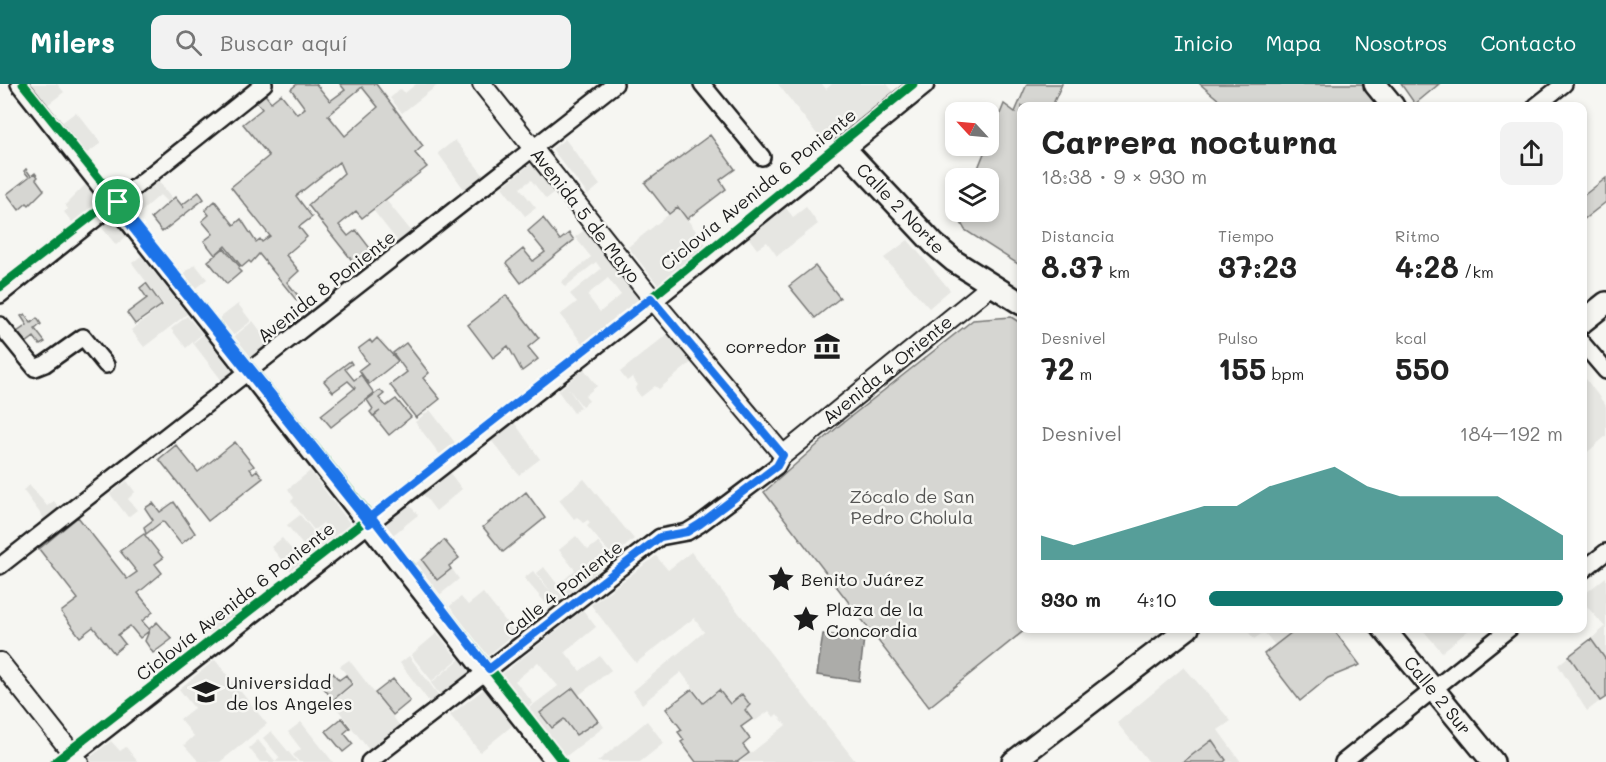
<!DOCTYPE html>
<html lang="es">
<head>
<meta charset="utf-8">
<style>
	:root { --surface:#fff; --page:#f2f2f2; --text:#222; --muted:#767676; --accent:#0f766e }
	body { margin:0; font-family:Mali,sans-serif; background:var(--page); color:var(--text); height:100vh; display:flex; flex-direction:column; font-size:22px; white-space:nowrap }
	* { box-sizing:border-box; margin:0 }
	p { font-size:20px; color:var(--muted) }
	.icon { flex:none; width:33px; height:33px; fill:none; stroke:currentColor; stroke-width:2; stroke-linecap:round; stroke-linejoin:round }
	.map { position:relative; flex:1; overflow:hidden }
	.panel { position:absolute; left:1017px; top:18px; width:570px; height:531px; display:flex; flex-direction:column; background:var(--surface); border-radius:12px; box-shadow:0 3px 9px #0003 }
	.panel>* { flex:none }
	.needle { width:39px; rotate:296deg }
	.tools { position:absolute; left:945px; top:18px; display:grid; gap:12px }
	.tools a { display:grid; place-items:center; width:54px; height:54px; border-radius:12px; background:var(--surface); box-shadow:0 3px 9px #0003; font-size:30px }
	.pin { position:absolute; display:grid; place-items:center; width:51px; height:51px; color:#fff; margin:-26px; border:3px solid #fff; border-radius:50%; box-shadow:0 2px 6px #0007 }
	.round { display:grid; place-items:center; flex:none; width:63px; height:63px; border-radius:12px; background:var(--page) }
	.overview { display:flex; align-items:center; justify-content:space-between; height:102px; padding:0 24px }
	h1 { font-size:33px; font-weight:800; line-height:45px }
	.stats { display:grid; grid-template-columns:repeat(3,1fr); gap:9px; height:102px; padding:6px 24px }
	.stats div { display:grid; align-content:center }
	.stats b { font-size:30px; font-weight:800 }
	.stats small { font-size:16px; font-weight:400 }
	.stats p { font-size:16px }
	.chart { height:168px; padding:12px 24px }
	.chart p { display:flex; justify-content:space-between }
	.chart svg { width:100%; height:108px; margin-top:6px; fill:var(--accent); opacity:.7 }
	ul { padding:0 24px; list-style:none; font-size:20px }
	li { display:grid; grid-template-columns:96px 72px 1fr; align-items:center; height:45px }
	li i { height:15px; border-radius:8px; background:var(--accent) }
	header { display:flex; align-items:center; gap:36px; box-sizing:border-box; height:84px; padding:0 30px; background:var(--accent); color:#fff }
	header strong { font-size:28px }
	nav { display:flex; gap:33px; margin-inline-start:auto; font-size:21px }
	.search { width:420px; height:54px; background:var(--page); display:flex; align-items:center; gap:15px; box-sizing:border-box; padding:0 21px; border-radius:12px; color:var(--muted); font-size:22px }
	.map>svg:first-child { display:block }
	.built { fill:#e6e6e2; fill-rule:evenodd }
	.green { fill:#d6d6d2; stroke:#797977; stroke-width:1.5; fill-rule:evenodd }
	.water { fill:#acaca9; stroke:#727271; stroke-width:1.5 }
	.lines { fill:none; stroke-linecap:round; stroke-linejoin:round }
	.minor-casing { stroke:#1c1c1c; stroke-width:20 }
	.tertiary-casing { stroke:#1c1c1c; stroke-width:22 }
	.secondary-casing { stroke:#1c1c1c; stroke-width:26 }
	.minor { stroke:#f6f6f2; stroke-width:15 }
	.tertiary { stroke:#f6f6f2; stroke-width:18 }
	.secondary { stroke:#f6f6f2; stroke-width:21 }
	.cycleway-casing { stroke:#f6f6f2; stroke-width:13 }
	.cycleway { stroke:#00873e; stroke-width:9 }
	.route-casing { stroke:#fff; stroke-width:12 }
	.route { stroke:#1a73e8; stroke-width:8 }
	.labels { text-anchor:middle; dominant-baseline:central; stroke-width:5; stroke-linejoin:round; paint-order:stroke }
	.street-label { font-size:18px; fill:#1c1c1c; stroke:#f6f6f2 }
	.poi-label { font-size:18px; fill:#1c1c1c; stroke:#f6f6f2; text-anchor:start }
	.park-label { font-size:18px; fill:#545453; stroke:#f6f6f2 }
</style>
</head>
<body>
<header>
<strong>Milers</strong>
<div class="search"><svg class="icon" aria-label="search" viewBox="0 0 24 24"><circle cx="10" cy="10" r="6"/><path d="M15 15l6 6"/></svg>Buscar aquí</div>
<nav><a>Inicio</a><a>Mapa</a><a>Nosotros</a><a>Contacto</a></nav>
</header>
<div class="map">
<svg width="1606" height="678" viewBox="0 0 1606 678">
	<rect width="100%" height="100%" fill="#f6f6f2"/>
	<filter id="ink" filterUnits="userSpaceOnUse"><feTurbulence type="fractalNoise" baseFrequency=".0167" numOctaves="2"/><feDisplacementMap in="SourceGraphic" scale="12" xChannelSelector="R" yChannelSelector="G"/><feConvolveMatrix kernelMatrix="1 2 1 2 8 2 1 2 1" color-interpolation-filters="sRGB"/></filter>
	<g filter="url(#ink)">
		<path class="built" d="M 34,0 L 57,0 L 64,8 L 46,22 L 31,2 Z
			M 416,0 L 439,0 L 402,29 L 390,14 L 401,5 L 405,9 Z
			M 778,0 L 822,0 L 826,5 L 832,0 L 887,0 L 895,9 L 837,60 L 828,49 L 820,54 Z
			M 76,28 L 101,59 L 85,71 L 60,40 Z
			M 565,55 L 600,101 L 588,111 L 552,65 Z
			M 455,56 L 485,93 L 466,108 L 438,69 Z
			M 533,78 L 557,107 L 546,115 L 531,96 L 520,104 L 536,124 L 525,132 L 502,103 Z
			M 157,95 L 172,114 L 167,118 L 160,111 L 134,134 L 124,122 L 133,114 L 137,118 L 134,114 L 151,100 L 158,108 L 152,100 Z
			M 86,100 L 99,117 L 72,138 L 64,128 L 68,125 L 65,121 Z
			M 386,116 L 412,148 L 399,159 L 373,126 Z
			M 678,123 L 708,163 L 658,201 L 628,163 Z
			M 806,123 L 818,140 L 777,172 L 767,158 L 757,165 L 748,153 L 786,124 L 793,133 Z
			M 111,131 L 127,152 L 116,161 L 99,140 Z
			M 586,145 L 640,214 L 583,260 L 560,231 L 577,218 L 570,210 L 601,185 L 596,178 L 565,203 L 561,198 L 591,173 L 575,153 ZM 608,194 L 621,211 L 600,228 L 587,211 Z
			M 908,156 L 950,206 L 929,224 L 884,174 Z
			M 141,172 L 187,230 L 144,263 L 131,246 L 164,221 L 132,179 Z
			M 195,180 L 207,195 L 192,207 L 180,192 Z
			M 238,220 L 251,237 L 230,254 L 216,237 Z
			M 187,232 L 202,250 L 186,264 L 171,245 Z
			M 253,237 L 271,261 L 249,279 L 230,256 Z
			M 670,248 L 693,277 L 659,305 L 655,302 L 641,313 L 635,305 L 638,301 L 632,293 L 627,297 L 620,288 Z
			M 204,250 L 234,290 L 223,298 L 193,259 Z
			M 584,285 L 597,302 L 585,312 L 589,317 L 582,322 L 567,303 L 581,323 L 574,329 L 558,307 Z
			M 1583,291 L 1606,322 L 1606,352 L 1583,372 Z
			M 430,326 L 456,360 L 441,372 L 415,338 Z
			M 514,338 L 540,375 L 519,391 L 491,356 Z
			M 310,387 L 352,442 L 336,455 L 323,439 L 314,446 L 291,417 L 294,414 L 288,405 Z
			M 450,389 L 462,405 L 436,427 L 423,410 Z
			M 584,395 L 634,455 L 613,473 L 587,442 L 590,439 L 588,436 L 583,439 L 577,433 L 574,435 L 559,416 Z
			M 127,397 L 135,408 L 128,415 L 137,426 L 128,433 L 110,410 Z
			M 30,401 L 47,422 L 54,417 L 60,425 L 45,436 L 23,406 Z
			M 409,420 L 418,431 L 389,454 L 381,444 Z
			M 300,431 L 314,448 L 323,441 L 336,456 L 313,474 L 287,441 Z
			M 576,452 L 588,466 L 598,458 L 611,475 L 584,498 L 578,491 L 583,498 L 550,524 L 524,494 L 533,487 L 551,508 L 537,489 L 544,483 L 558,501 L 575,486 L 559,466 Z
			M 282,454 L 304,480 L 293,490 L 271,463 Z
			M 691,468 L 856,678 L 740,678 L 786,641 L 777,630 L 774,633 L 769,627 L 755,637 L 745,626 L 751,621 L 742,609 L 730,618 L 719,605 L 703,617 L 681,588 L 642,620 L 633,607 L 704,548 L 694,534 L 636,579 L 591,521 L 656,472 L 668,486 Z
			M 421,475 L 437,496 L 452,485 L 459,495 L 436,514 L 411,483 Z
			M 1606,493 L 1606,576 L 1591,555 L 1605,543 L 1583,518 L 1582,512 Z
			M 483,509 L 515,549 L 484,575 L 445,526 L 461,513 L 468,521 Z
			M 231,516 L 242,530 L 212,553 L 201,539 Z
			M 583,526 L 596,543 L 565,568 L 580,587 L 600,572 L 611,586 L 579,611 L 572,603 L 539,629 L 551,645 L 563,636 L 576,652 L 600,637 L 604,643 L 561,676 L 525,627 L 558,602 L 538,578 L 515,597 L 533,619 L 524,626 L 498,593 Z
			M 1246,545 L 1295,545 L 1275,561 L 1264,548 L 1254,555 Z
			M 1422,545 L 1470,545 L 1442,568 Z
			M 437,549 L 458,575 L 432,597 L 411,571 Z
			M 409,572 L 439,612 L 430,619 L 400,579 Z
			M 1569,572 L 1600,617 L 1587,627 L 1558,581 Z
			M 460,575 L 470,588 L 440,611 L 431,599 Z
			M 215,576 L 267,640 L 220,678 L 199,678 L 184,661 L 194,652 L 180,635 L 194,624 L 179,605 Z
			M 349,576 L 400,642 L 369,666 L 332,618 L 354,601 L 340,582 Z
			M 1184,583 L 1231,637 L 1218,646 L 1241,678 L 1149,678 L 1117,639 Z
			M 484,605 L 513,641 L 480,668 L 450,631 Z
			M 647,637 L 664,659 L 640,678 L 597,678 Z
			M 301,638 L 333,678 L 299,678 L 293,671 L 301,665 L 288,648 Z
			M 271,647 L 297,678 L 260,678 L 249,664 L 258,656 L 275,677 L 280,674 L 263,654 Z
			M 111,657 L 120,667 L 126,663 L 138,678 L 91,678 L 88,675 Z"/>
		<path class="green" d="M 297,0 L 316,0 L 330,17 L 345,6 L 340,0 L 376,0 L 423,62 L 415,69 L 427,83 L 362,134 L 356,127 L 339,141 L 348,152 L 356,146 L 379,176 L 362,189 L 308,121 L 344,89 L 339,78 L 296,112 L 312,133 L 299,143 L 307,153 L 286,171 L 299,187 L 287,198 L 300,214 L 297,217 L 259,170 L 251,179 L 249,177 L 242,183 L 225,162 L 215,171 L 204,157 L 213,150 L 202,137 L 209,131 L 205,126 L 215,117 L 234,141 L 241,135 L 256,158 L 260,155 L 262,158 L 270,152 L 231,103 L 269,72 L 243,40 L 262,25 L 254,15 L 263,8 L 271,18 L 281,10 L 297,30 L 305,24 L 291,5 ZM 362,3 L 378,23 L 345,52 L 328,31 Z
			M 1027,0 L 1062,0 L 1052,22 L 1022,22 L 1021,182 L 965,146 L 958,133 L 960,128 L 988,128 L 988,94 L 974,94 L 1004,20 L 1015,28 Z
			M 1200,0 L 1364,0 L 1381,22 L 1243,22 L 1236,17 L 1231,22 L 1226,22 Z
			M 1401,0 L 1439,0 L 1415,20 Z
			M 710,51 L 735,85 L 720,96 L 726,105 L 687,135 L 678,123 L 669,130 L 645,99 Z
			M 26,85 L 31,92 L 35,89 L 38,93 L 36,95 L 44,106 L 29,121 L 27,119 L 19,126 L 7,110 L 29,93 L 24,87 Z
			M 1606,94 L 1606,118 L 1583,136 L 1583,112 Z
			M 199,108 L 204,115 L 162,148 L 151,134 L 175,113 L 184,124 L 182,121 Z
			M 543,134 L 560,156 L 569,149 L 574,156 L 521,199 L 506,179 L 523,165 L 533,177 L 545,168 L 528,147 Z
			M 224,164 L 240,183 L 238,185 L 241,188 L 227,200 L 208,177 Z
			M 815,182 L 840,214 L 815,234 L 789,202 Z
			M 146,199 L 162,221 L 135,240 L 127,229 L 147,214 L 140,204 Z
			M 506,211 L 539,254 L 528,263 L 538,275 L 522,287 L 508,262 L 493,274 L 468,241 Z
			M 25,230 L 31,239 L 37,234 L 41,240 L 35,245 L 45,258 L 40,261 L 34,253 L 26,259 L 17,248 L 27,241 L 21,232 Z
			M 1011,233 L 1022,240 L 1022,544 L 1026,545 L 929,623 L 764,408 L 840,341 L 973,236 Z
			M 377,254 L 398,277 L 369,300 L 359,286 L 368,279 L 358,265 L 370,256 L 372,259 Z
			M 406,259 L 429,289 L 423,294 L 440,315 L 416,334 L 390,301 L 407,288 L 393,269 Z
			M 350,277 L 352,280 L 345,285 L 354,296 L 361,291 L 374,309 L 331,343 L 321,331 L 355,304 L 348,297 L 333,308 L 324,297 Z
			M 380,306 L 384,310 L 379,314 L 386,322 L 396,315 L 411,333 L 389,351 L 374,332 L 380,327 L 373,332 L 370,328 L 373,325 L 367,316 Z
			M 235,358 L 254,382 L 250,385 L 253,389 L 257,386 L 263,394 L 208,437 L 159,375 L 176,361 L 198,388 Z
			M 526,408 L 545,434 L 503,468 L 483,443 Z
			M 174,418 L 195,449 L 181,460 L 163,437 L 146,450 L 144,443 L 153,436 L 145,424 L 153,419 L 160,428 Z
			M 78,433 L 127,495 L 137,488 L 120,467 L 144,450 L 163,474 L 155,480 L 162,489 L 138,509 L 153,528 L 142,537 L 149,545 L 157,538 L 172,555 L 153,569 L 145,557 L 149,547 L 140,554 L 130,542 L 118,551 L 125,560 L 114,569 L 93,543 L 80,553 L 61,528 L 78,515 L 39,465 Z
			M 444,456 L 459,474 L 449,482 L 451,485 L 437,496 L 422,476 Z
			M 1296,545 L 1333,545 L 1360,581 L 1328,594 L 1300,617 L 1264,570 Z
			M 1591,555 L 1606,576 L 1606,613 L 1600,617 L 1569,572 Z
			M 333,589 L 339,596 L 346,591 L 352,600 L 333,616 L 320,599 Z
			M 393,595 L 410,617 L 393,631 L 375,609 Z
			M 573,604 L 598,637 L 576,651 L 564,635 L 552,644 L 540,629 Z
			M 692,605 L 703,619 L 719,606 L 730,620 L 742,610 L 750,621 L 745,626 L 752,635 L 741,643 L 750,655 L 743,661 L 749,669 L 737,678 L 696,678 L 681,658 L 684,656 L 678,648 L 682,646 L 666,625 Z
			M 342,634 L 350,644 L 344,649 L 353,660 L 343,668 L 326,647 Z
			M 1212,656 L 1226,676 L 1224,678 L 1183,678 Z"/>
		<path class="water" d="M 823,550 L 864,554 L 859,597 L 817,591 Z"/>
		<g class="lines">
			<defs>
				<path id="minor" d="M 19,0 L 554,678
					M 702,0 L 762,73
					M 1536,22 L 1564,0
					M 0,211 L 264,0
					M 0,241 L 35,284 L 45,280 L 83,253 L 106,281
					M 1582,259 L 1606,287
					M 0,482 L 615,0
					M 1582,487 L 1606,468
					M 65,678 L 654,217 L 844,64
					M 369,678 L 660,453 L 687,448 L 700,440 L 777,382 L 783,371
					M 1343,678 L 1510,544"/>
				<path id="tertiary" d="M 482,0 L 654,217 L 783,371 L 992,201
					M 0,578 L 79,678"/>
				<path id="secondary" d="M 923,0 L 844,64 L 934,160 L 954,177 L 1022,220
					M 1375,0 L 1393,22
					M 1582,238 L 1606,219
					M 1383,544 L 1493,678
					M 1013,678 L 1188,544"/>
			</defs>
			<use href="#minor" class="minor-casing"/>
			<use href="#tertiary" class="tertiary-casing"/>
			<use href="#secondary" class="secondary-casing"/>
			<use href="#minor" class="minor"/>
			<use href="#tertiary" class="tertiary"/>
			<use href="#secondary" class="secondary"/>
			<defs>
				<path id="cycleway" d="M 23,0 L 374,436 L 563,678
					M 0,203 L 111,117
					M 55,678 L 651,214 L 913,0"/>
			</defs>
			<use href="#cycleway" class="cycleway-casing"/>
			<use href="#cycleway" class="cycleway"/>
		</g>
	</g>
	<g class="lines" filter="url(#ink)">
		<defs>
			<path id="route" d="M 118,118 L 370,433 L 651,214 L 783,371 L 777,382 L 700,440 L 687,448 L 660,453 L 489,585 L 374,436 L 369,440 L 114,121 Z"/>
		</defs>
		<use href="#route" class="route-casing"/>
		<use href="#route" class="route"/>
	</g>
	<defs>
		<symbol id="museum-bare" viewBox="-9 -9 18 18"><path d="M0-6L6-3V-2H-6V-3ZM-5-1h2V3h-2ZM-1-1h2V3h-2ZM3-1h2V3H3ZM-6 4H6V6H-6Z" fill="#1c1c1c" stroke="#f6f6f2" stroke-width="2.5" paint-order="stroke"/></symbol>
		<symbol id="sight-bare" viewBox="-9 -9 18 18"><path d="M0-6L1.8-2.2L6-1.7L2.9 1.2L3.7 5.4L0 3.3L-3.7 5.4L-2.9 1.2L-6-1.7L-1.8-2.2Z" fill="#1c1c1c" stroke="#f6f6f2" stroke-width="2.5" paint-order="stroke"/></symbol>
		<symbol id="university-bare" viewBox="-9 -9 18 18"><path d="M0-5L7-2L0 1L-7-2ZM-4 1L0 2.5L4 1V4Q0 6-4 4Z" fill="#1c1c1c" stroke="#f6f6f2" stroke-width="2.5" paint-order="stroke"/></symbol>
	</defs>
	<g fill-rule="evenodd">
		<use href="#museum-bare" x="808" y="243" width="38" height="38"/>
		<use href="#sight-bare" x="762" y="476" width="38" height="38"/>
		<use href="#sight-bare" x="787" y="516" width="38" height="38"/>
		<use href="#university-bare" x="187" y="589" width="38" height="38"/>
	</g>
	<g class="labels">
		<g class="street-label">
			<text transform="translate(758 105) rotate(-39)">Ciclovía Avenida 6 Poniente</text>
			<text transform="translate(901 124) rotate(46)">Calle 2 Norte</text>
			<text transform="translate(586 131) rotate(52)">Avenida 5 de Mayo</text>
			<text transform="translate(326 202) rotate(-38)">Avenida 8 Poniente</text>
			<text transform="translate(887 285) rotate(-39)">Avenida 4 Oriente</text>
			<text transform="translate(563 504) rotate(-38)">Calle 4 Poniente</text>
			<text transform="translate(235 517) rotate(-38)">Ciclovía Avenida 6 Poniente</text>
			<text transform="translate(1438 611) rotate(51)">Calle 2 Sur</text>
		</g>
		<g class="poi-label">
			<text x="807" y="262" text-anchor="end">corredor</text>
			<text x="801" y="495">Benito Juárez</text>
			<text x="826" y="525">Plaza de la<tspan x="826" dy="21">Concordia</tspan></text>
			<text x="226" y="598">Universidad<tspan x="226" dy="21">de los Angeles</tspan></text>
		</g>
		<g class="park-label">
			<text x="912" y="412">Zócalo de San<tspan x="912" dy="21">Pedro Cholula</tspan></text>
		</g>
	</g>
</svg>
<div class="tools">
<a><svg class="needle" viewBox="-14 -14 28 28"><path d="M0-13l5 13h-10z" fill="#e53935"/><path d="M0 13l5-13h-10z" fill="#767676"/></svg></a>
<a><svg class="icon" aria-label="layers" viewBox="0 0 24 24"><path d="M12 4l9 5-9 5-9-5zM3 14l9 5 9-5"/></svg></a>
</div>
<div class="pin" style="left:118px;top:118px;background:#1e9e55"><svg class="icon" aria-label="arrive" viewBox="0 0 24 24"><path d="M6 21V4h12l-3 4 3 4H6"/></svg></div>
<section class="panel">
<div class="overview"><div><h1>Carrera nocturna</h1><p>18:38 · 9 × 930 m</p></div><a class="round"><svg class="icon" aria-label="share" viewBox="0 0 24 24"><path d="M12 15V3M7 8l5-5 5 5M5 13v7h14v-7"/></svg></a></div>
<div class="stats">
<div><p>Distancia</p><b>8.37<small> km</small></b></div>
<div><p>Tiempo</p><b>37:23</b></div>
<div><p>Ritmo</p><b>4:28<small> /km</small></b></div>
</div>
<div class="stats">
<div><p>Desnivel</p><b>72<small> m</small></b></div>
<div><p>Pulso</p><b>155<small> bpm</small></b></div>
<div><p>kcal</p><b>550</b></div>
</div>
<div class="chart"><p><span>Desnivel</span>184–192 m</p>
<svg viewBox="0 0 160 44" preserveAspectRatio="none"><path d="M0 44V34L10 38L20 34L30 30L40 26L50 22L60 22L70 14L80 10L90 6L100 14L110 18L120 18L130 18L140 18L150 26L160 34V44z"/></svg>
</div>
<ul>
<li><b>930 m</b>4:10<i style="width:100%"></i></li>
</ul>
</section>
</div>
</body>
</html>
